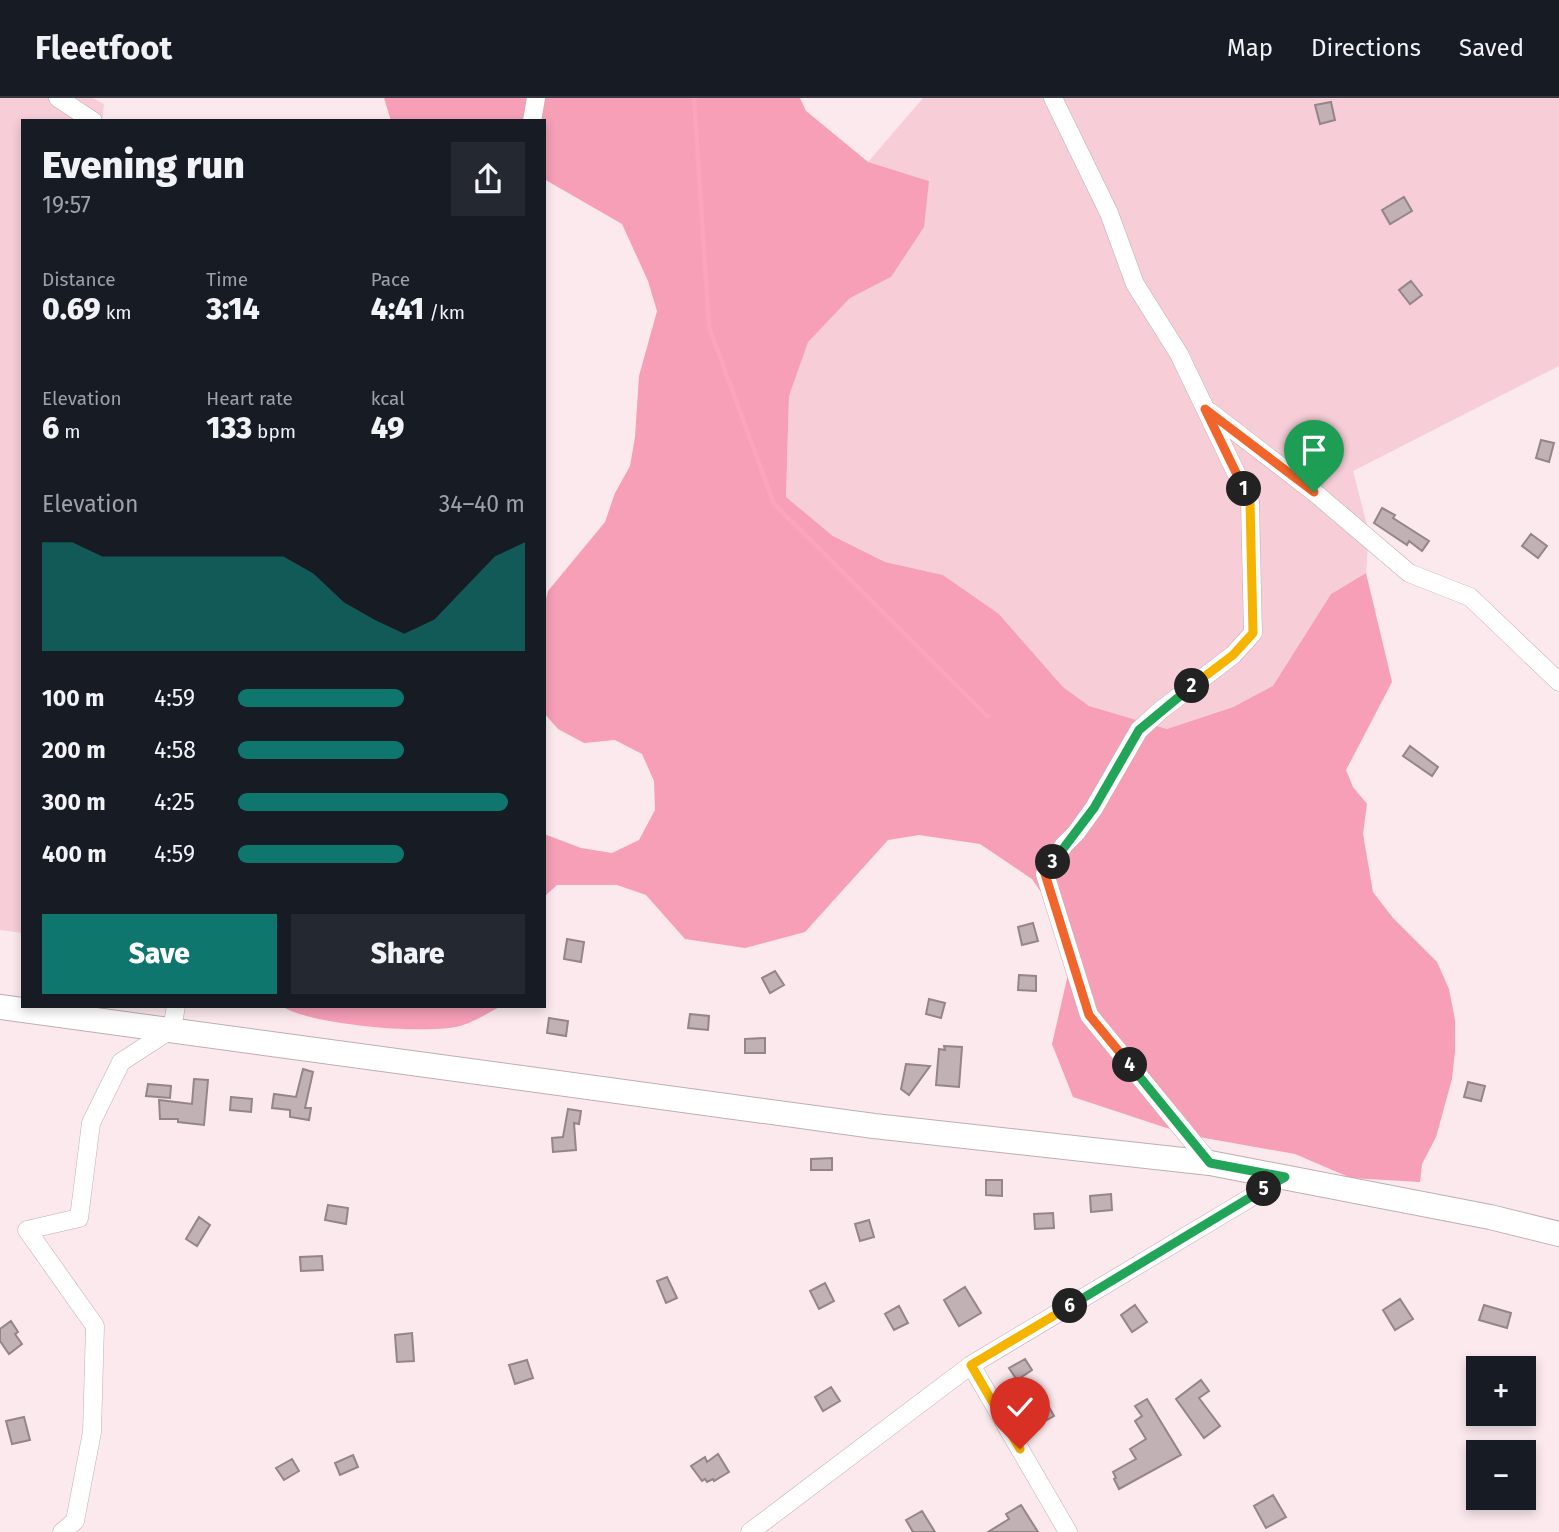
<!DOCTYPE html>
<html lang="en">
<head>
<meta charset="utf-8">
<style>
	:root { --surface:#171b24; --page:#242831; --text:#f1f3f6; --muted:#9ea1a6; --line:#363941; --accent:#0f766e }
	body { margin:0; font-family:"Fira Sans",sans-serif; background:var(--page); color:var(--text); height:100vh; display:flex; flex-direction:column; font-size:26px; white-space:nowrap }
	* { box-sizing:border-box; margin:0 }
	p { font-size:23px; color:var(--muted) }
	.icon { flex:none; width:38px; height:38px; fill:none; stroke:currentColor; stroke-width:2; stroke-linecap:round; stroke-linejoin:round }
	.map { position:relative; flex:1; overflow:hidden }
	.drawer { position:absolute; left:21px; top:21px; width:525px; height:889px; display:flex; flex-direction:column; background:var(--surface); border-radius:0px; box-shadow:0 4px 10px #0003 }
	.drawer>* { flex:none }
	.controls { position:absolute; left:1466px; top:1258px; display:grid; gap:14px }
	.controls a { display:grid; place-items:center; width:70px; height:70px; border-radius:0px; background:var(--surface); box-shadow:0 4px 10px #0003; font-size:35px }
	.pin { position:absolute; display:grid; place-items:center; width:60px; height:60px; color:#fff; margin:-72px -30px; border-radius:50% 50% 50% 0; rotate:-45deg; box-shadow:0 0 7px #0007 }
	.pin .icon { rotate:45deg }
	.km { position:absolute; width:35px; height:35px; margin:-18px; border-radius:50%; background:#222; color:#fff; font-size:19px; line-height:35px; text-align:center }
	.round { display:grid; place-items:center; flex:none; width:74px; height:74px; border-radius:0px; background:var(--page) }
	.overview { display:flex; align-items:center; justify-content:space-between; height:119px; padding:0 21px }
	h1 { font-size:38px; font-weight:800; line-height:52px }
	.metrics { display:grid; grid-template-columns:repeat(3,1fr); gap:10px; height:119px; padding:7px 21px }
	.metrics div { display:grid; align-content:center }
	.metrics b { font-size:30px; font-weight:800 }
	.metrics small { font-size:19px; font-weight:400 }
	.metrics p { font-size:19px }
	.chart { height:196px; padding:14px 21px }
	.chart p { display:flex; justify-content:space-between }
	.chart svg { width:100%; height:126px; margin-top:7px; fill:var(--accent); opacity:.7 }
	.cta { display:flex; gap:14px; margin-top:auto; padding:14px 21px }
	.cta a { flex:1; height:80px; border-radius:0px; background:var(--accent); color:#fff; font-size:28px; font-weight:800; line-height:80px; text-align:center }
	.cta a+a { background:var(--page); color:var(--text) }
	ul { padding:0 21px; list-style:none; font-size:23px }
	li { display:grid; grid-template-columns:112px 84px 1fr; align-items:center; height:52px }
	li i { height:18px; border-radius:9px; background:var(--accent) }
	header { display:flex; align-items:center; gap:42px; box-sizing:border-box; height:98px; padding:0 35px; background:var(--surface); border-bottom:2px solid var(--line) }
	header strong { font-size:33px }
	nav { display:flex; gap:38px; margin-inline-start:auto; font-size:24px }
	.map>svg:first-child { display:block }
	.green { fill:#f7cdd7 }
	.forest { fill:#f69fb7 }
	.lines { fill:none; stroke-linecap:round; stroke-linejoin:round }
	.stream { stroke:#fba4bc; stroke-width:4.5 }
	.building { fill:#c1b0b4; stroke:#948588; stroke-width:2 }
	.street-casing { stroke:#beaeb2; stroke-width:19 }
	.secondary-casing { stroke:#beaeb2; stroke-width:26 }
	.street { stroke:#fff; stroke-width:18 }
	.secondary { stroke:#fff; stroke-width:24 }
	.split-1-casing { stroke:#fff; stroke-width:14 }
	.split-2-casing { stroke:#fff; stroke-width:14 }
	.split-3-casing { stroke:#fff; stroke-width:14 }
	.split-4-casing { stroke:#fff; stroke-width:14 }
	.split-5-casing { stroke:#fff; stroke-width:14 }
	.split-6-casing { stroke:#fff; stroke-width:14 }
	.split-7-casing { stroke:#fff; stroke-width:14 }
	.split-1 { stroke:#f0652b; stroke-width:9 }
	.split-2 { stroke:#f5b400; stroke-width:9 }
	.split-3 { stroke:#22a559; stroke-width:9 }
	.split-4 { stroke:#f0652b; stroke-width:9 }
	.split-5 { stroke:#22a559; stroke-width:9 }
	.split-6 { stroke:#22a559; stroke-width:9 }
	.split-7 { stroke:#f5b400; stroke-width:9 }
</style>
</head>
<body>
<header>
<strong>Fleetfoot</strong>
<nav><a>Map</a><a>Directions</a><a>Saved</a></nav>
</header>
<div class="map">
<svg width="1559" height="1434" viewBox="0 0 1559 1434">
	<rect width="100%" height="100%" fill="#fbe9ed"/>
	<path class="green" d="M 0,0 L 93,0 L 104,6 L 102,23 L 23,23 L 23,835 L 0,832 Z
		M 923,0 L 1559,0 L 1559,268 L 1353,373 L 1369,435 L 1366,475 L 1331,496 L 1273,589 L 1232,609 L 1167,631 L 1089,608 L 1063,589 L 999,516 L 943,477 L 885,464 L 833,438 L 786,399 L 789,298 L 808,243 L 850,200 L 891,179 L 929,83 L 868,64 Z"/>
	<path class="forest" d="M 384,0 L 800,0 L 806,13 L 868,64 L 929,83 L 924,129 L 891,179 L 850,200 L 808,244 L 789,298 L 786,399 L 833,438 L 885,464 L 943,477 L 999,516 L 1063,589 L 1089,608 L 1167,631 L 1233,609 L 1273,588 L 1331,496 L 1366,475 L 1392,584 L 1346,672 L 1353,689 L 1367,706 L 1363,736 L 1373,794 L 1393,820 L 1437,864 L 1449,891 L 1455,922 L 1455,953 L 1452,981 L 1436,1039 L 1422,1066 L 1420,1084 L 1351,1080 L 1295,1056 L 1188,1037 L 1073,999 L 1052,946 L 1072,859 L 1066,830 L 1032,781 L 980,746 L 919,737 L 888,742 L 805,834 L 745,850 L 685,841 L 646,797 L 617,787 L 557,787 L 544,799 L 544,736 L 581,750 L 612,755 L 639,742 L 655,712 L 654,683 L 642,656 L 615,642 L 584,645 L 558,631 L 544,615 L 544,509 L 548,493 L 605,424 L 615,395 L 630,368 L 635,339 L 639,278 L 657,213 L 648,183 L 622,126 L 544,81 L 544,23 L 391,23 Z
		M 282,908 L 502,908 C 489,914 476,923 463,927 C 433,938 308,927 282,908 Z"/>
	<g class="lines">
		<path class="stream" d="M 694,0 L 709,229 L 774,406 L 988,619"/>
	</g>
	<path class="building" d="M 1331,4 L 1335,22 L 1320,26 L 1315,7 Z
		M 1404,99 L 1412,113 L 1390,126 L 1382,112 Z
		M 1411,183 L 1422,197 L 1410,206 L 1399,192 Z
		M 1541,342 L 1554,345 L 1549,364 L 1536,360 Z
		M 1382,410 L 1395,417 L 1393,420 L 1429,443 L 1422,453 L 1409,443 L 1407,447 L 1374,425 Z
		M 1531,436 L 1547,448 L 1538,460 L 1522,448 Z
		M 1410,648 L 1438,669 L 1432,678 L 1403,658 Z
		M 1033,825 L 1038,843 L 1022,847 L 1018,829 Z
		M 567,841 L 584,844 L 581,864 L 564,861 Z
		M 775,873 L 784,887 L 770,895 L 762,880 Z
		M 1019,877 L 1036,878 L 1036,893 L 1018,892 Z
		M 929,901 L 945,905 L 941,920 L 926,916 Z
		M 690,916 L 709,918 L 708,932 L 688,930 Z
		M 549,920 L 568,923 L 566,938 L 547,935 Z
		M 765,940 L 765,955 L 745,955 L 745,941 Z
		M 944,948 L 962,949 L 959,989 L 936,987 L 939,951 L 945,952 Z
		M 906,966 L 930,968 L 909,997 L 901,991 Z
		M 303,971 L 313,974 L 305,1010 L 311,1010 L 309,1022 L 290,1019 L 290,1012 L 272,1010 L 274,996 L 296,999 Z
		M 194,981 L 208,982 L 204,1027 L 178,1024 L 178,1021 L 160,1021 L 159,1002 L 192,1006 Z
		M 1468,984 L 1485,988 L 1481,1003 L 1464,999 Z
		M 148,986 L 171,988 L 170,1000 L 146,998 Z
		M 231,999 L 252,1001 L 251,1014 L 230,1012 Z
		M 568,1011 L 581,1013 L 579,1026 L 574,1025 L 576,1052 L 553,1054 L 552,1040 L 563,1039 Z
		M 832,1060 L 832,1072 L 811,1072 L 811,1061 Z
		M 986,1082 L 1002,1082 L 1002,1098 L 986,1097 Z
		M 1111,1096 L 1112,1112 L 1091,1114 L 1090,1098 Z
		M 328,1107 L 348,1110 L 346,1126 L 325,1122 Z
		M 1053,1115 L 1054,1130 L 1035,1131 L 1034,1116 Z
		M 199,1119 L 210,1127 L 197,1148 L 186,1141 Z
		M 869,1122 L 874,1139 L 860,1143 L 855,1126 Z
		M 322,1158 L 323,1172 L 301,1173 L 300,1159 Z
		M 667,1179 L 677,1200 L 666,1205 L 657,1183 Z
		M 825,1185 L 834,1203 L 819,1211 L 810,1193 Z
		M 965,1189 L 981,1215 L 959,1228 L 944,1202 Z
		M 1400,1201 L 1413,1221 L 1395,1232 L 1383,1212 Z
		M 1135,1207 L 1147,1224 L 1132,1234 L 1121,1217 Z
		M 1484,1207 L 1511,1215 L 1507,1230 L 1479,1222 Z
		M 899,1208 L 908,1225 L 894,1232 L 885,1216 Z
		M 11,1223 L 18,1234 L 15,1236 L 22,1246 L 9,1256 L 0,1243 L 0,1231 Z
		M 412,1235 L 414,1263 L 397,1264 L 395,1237 Z
		M 1025,1261 L 1032,1272 L 1017,1282 L 1009,1270 Z
		M 527,1262 L 533,1280 L 515,1286 L 509,1267 Z
		M 1201,1282 L 1209,1293 L 1199,1300 L 1220,1328 L 1204,1340 L 1176,1301 Z
		M 831,1289 L 840,1303 L 823,1313 L 815,1299 Z
		M 1147,1301 L 1181,1357 L 1119,1391 L 1114,1381 L 1116,1380 L 1113,1374 L 1136,1361 L 1130,1351 L 1146,1341 L 1135,1323 L 1142,1318 L 1135,1308 Z
		M 1045,1302 L 1054,1318 L 1028,1333 L 1019,1317 Z
		M 24,1319 L 30,1342 L 12,1346 L 6,1323 Z
		M 718,1356 L 729,1374 L 714,1383 L 713,1381 L 707,1384 L 705,1381 L 702,1383 L 691,1368 L 705,1359 L 707,1364 Z
		M 353,1357 L 358,1369 L 340,1377 L 335,1365 Z
		M 292,1361 L 299,1373 L 284,1382 L 276,1370 Z
		M 1273,1397 L 1286,1419 L 1266,1430 L 1254,1408 Z
		M 1021,1407 L 1038,1434 L 988,1434 L 1009,1421 L 1006,1416 Z
		M 922,1413 L 935,1434 L 913,1434 L 906,1422 Z"/>
	<g class="lines">
		<defs>
			<path id="street" d="M 58,0 L 93,23
				M 1053,0 L 1109,115 L 1135,186 L 1179,256 L 1250,404 L 1253,535 L 1233,557 L 1161,612 L 1139,632 L 1094,710 L 1076,735 L 1064,747 L 1045,776 L 1089,917 L 1210,1065
				M 532,23 L 536,0
				M 1210,314 L 1314,394 L 1409,475 L 1470,499 L 1559,584
				M 971,1267 L 1068,1434
				M 62,1434 L 75,1423 L 92,1334 L 95,1228 L 27,1132 L 79,1120 L 91,1025 L 121,964 L 172,931 L 176,908
				M 750,1434 L 971,1267 L 1285,1079"/>
			<path id="secondary" d="M 0,909 L 874,1028 L 1210,1065 L 1490,1119 L 1559,1136"/>
		</defs>
		<use href="#street" class="street-casing"/>
		<use href="#secondary" class="secondary-casing"/>
		<use href="#street" class="street"/>
		<use href="#secondary" class="secondary"/>
	</g>
	<g class="lines">
		<defs>
			<path id="split-1" d="M 1244,391 L 1205,311 L 1314,394"/>
			<path id="split-2" d="M 1192,588 L 1233,557 L 1253,535 L 1250,404 L 1244,391"/>
			<path id="split-3" d="M 1053,764 L 1094,710 L 1139,632 L 1192,588"/>
			<path id="split-4" d="M 1053,764 L 1045,776 L 1089,917 L 1130,967"/>
			<path id="split-5" d="M 1130,967 L 1210,1065 L 1285,1079 L 1264,1091"/>
			<path id="split-6" d="M 1070,1208 L 1264,1091"/>
			<path id="split-7" d="M 1020,1351 L 971,1267 L 1070,1208"/>
		</defs>
		<use href="#split-1" class="split-1-casing"/>
		<use href="#split-2" class="split-2-casing"/>
		<use href="#split-3" class="split-3-casing"/>
		<use href="#split-4" class="split-4-casing"/>
		<use href="#split-5" class="split-5-casing"/>
		<use href="#split-6" class="split-6-casing"/>
		<use href="#split-7" class="split-7-casing"/>
		<use href="#split-1" class="split-1"/>
		<use href="#split-2" class="split-2"/>
		<use href="#split-3" class="split-3"/>
		<use href="#split-4" class="split-4"/>
		<use href="#split-5" class="split-5"/>
		<use href="#split-6" class="split-6"/>
		<use href="#split-7" class="split-7"/>
	</g>
</svg>
<div class="controls">
<a>+</a>
<a>−</a>
</div>
<div class="pin" style="left:1314px;top:394px;background:#1e9e55"><svg class="icon" aria-label="arrive" viewBox="0 0 24 24"><path d="M6 21V4h12l-3 4 3 4H6"/></svg></div>
<div class="pin" style="left:1020px;top:1351px;background:#d93025"><svg class="icon" aria-label="check" viewBox="0 0 24 24"><path d="M5 12l5 5 9-10"/></svg></div>
<b class="km" style="left:1244px;top:391px">1</b>
<b class="km" style="left:1192px;top:588px">2</b>
<b class="km" style="left:1053px;top:764px">3</b>
<b class="km" style="left:1130px;top:967px">4</b>
<b class="km" style="left:1264px;top:1091px">5</b>
<b class="km" style="left:1070px;top:1208px">6</b>
<section class="drawer">
<div class="overview"><div><h1>Evening run</h1><p>19:57</p></div><a class="round"><svg class="icon" aria-label="share" viewBox="0 0 24 24"><path d="M12 15V3M7 8l5-5 5 5M5 13v7h14v-7"/></svg></a></div>
<div class="metrics">
<div><p>Distance</p><b>0.69<small> km</small></b></div>
<div><p>Time</p><b>3:14</b></div>
<div><p>Pace</p><b>4:41<small> /km</small></b></div>
</div>
<div class="metrics">
<div><p>Elevation</p><b>6<small> m</small></b></div>
<div><p>Heart rate</p><b>133<small> bpm</small></b></div>
<div><p>kcal</p><b>49</b></div>
</div>
<div class="chart"><p><span>Elevation</span>34–40 m</p>
<svg viewBox="0 0 160 44" preserveAspectRatio="none"><path d="M0 44V6L10 6L20 11L30 11L40 11L50 11L60 11L70 11L80 11L90 17L100 27L110 33L120 38L130 33L140 22L150 11L160 6V44z"/></svg>
</div>
<ul>
<li><b>100 m</b>4:59<i style="width:58%"></i></li>
<li><b>200 m</b>4:58<i style="width:58%"></i></li>
<li><b>300 m</b>4:25<i style="width:94%"></i></li>
<li><b>400 m</b>4:59<i style="width:58%"></i></li>
</ul>
<div class="cta"><a>Save</a><a>Share</a></div>
</section>
</div>
</body>
</html>
